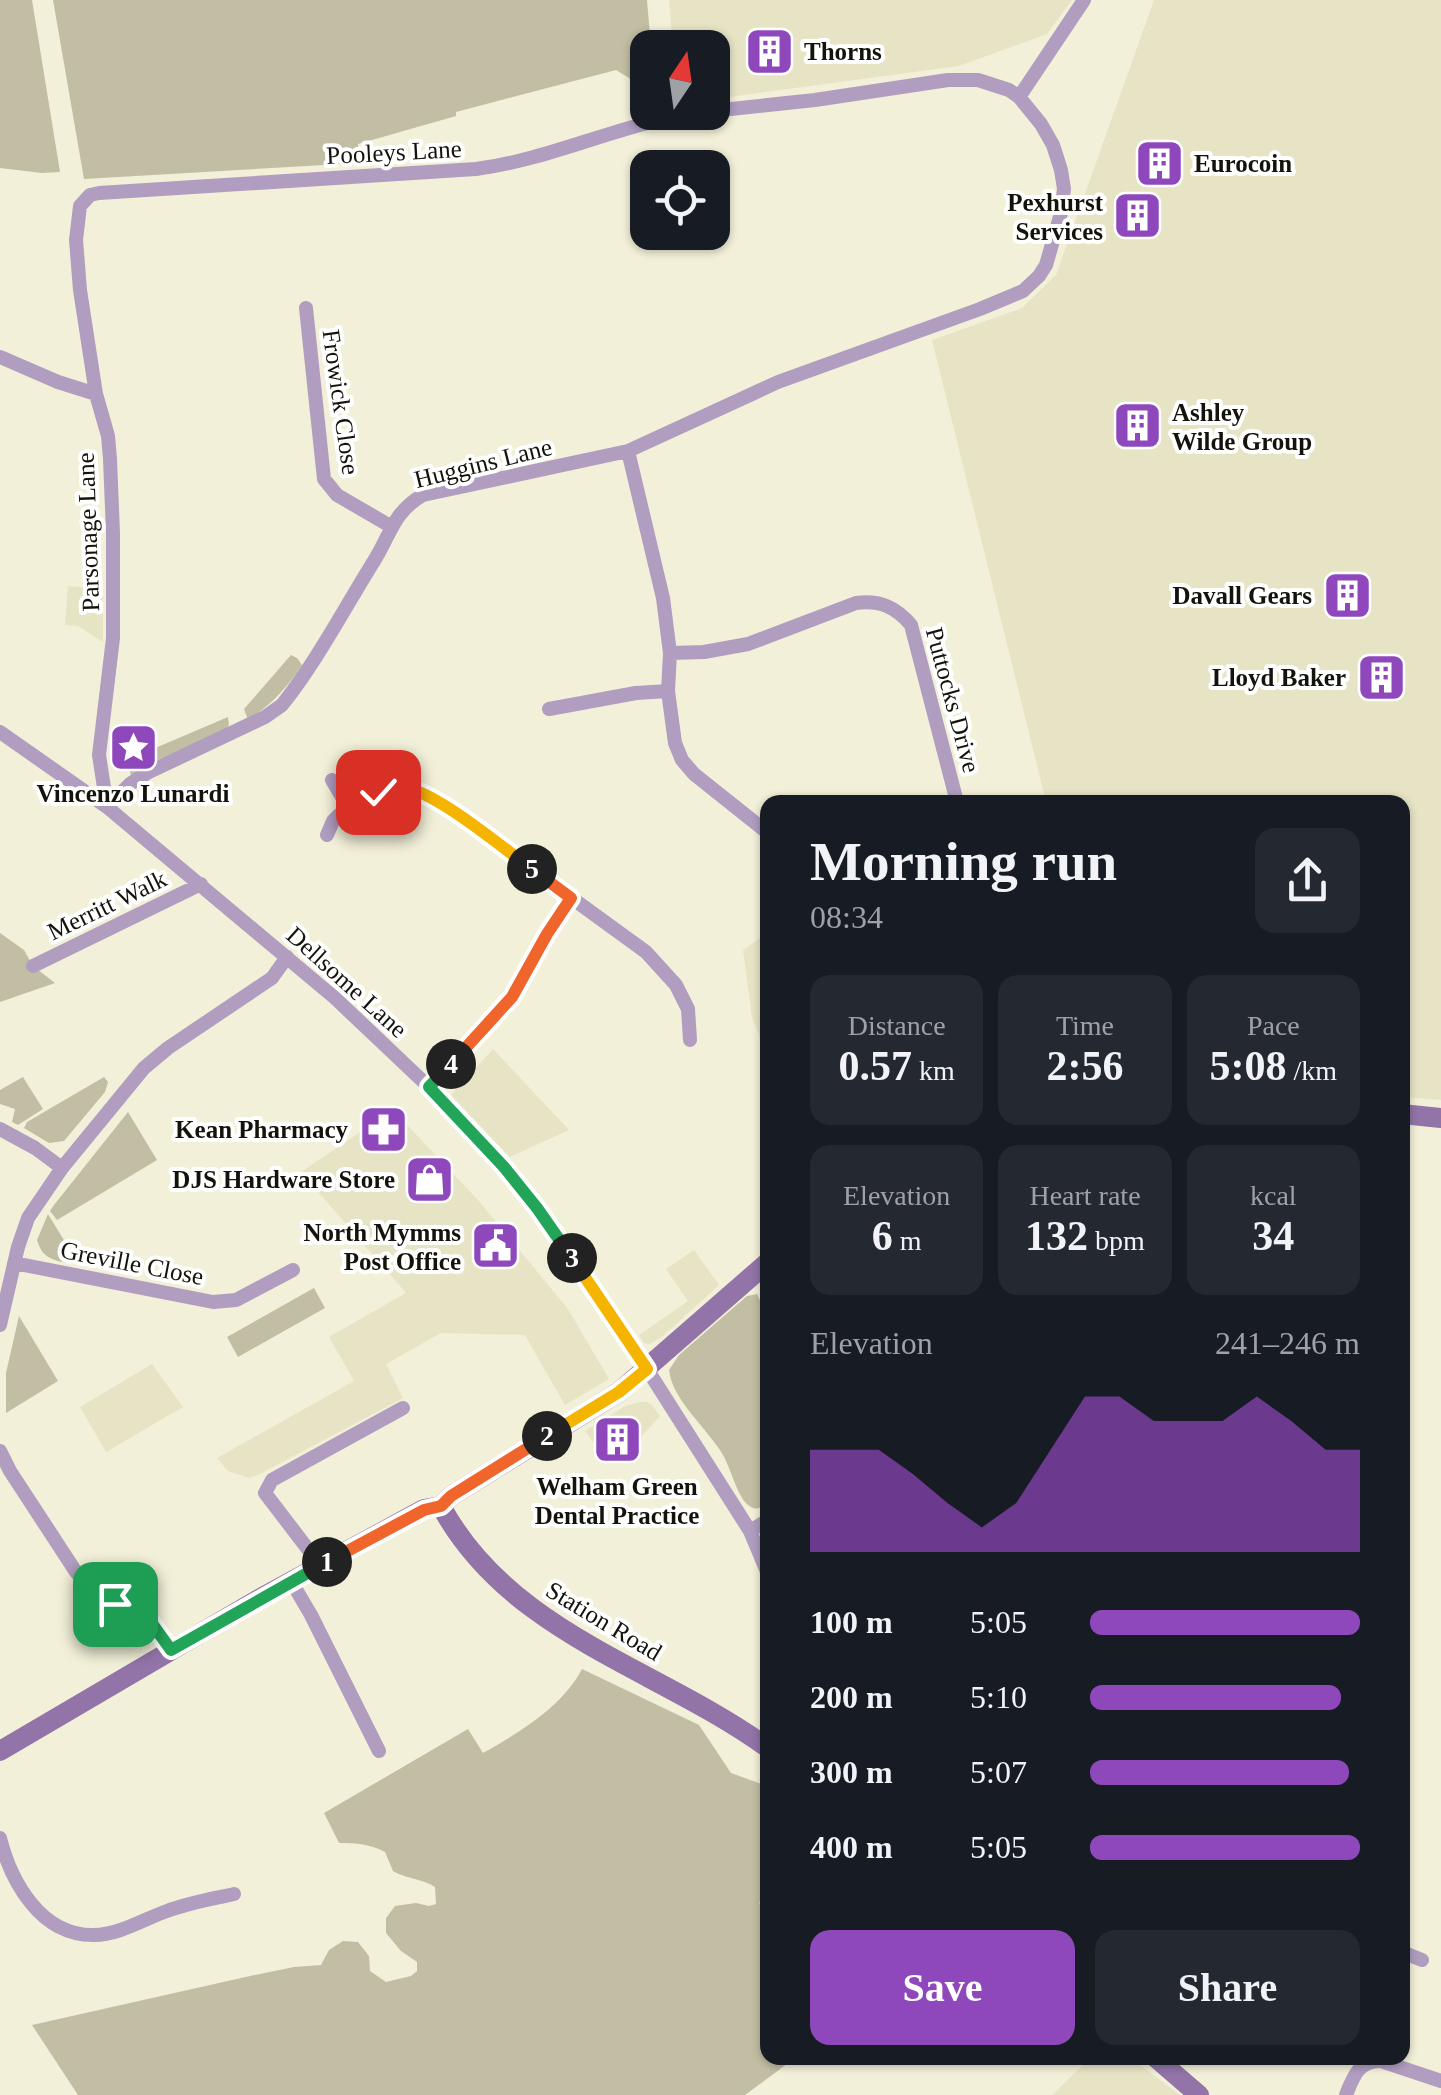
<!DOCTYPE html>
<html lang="en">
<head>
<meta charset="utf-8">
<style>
	:root { --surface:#171b24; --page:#242831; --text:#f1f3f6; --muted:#9ea1a6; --accent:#8f48bc }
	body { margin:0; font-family:Georgia,serif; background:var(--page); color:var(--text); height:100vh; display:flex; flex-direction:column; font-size:38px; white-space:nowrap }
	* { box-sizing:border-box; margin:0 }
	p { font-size:32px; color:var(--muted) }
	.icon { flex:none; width:55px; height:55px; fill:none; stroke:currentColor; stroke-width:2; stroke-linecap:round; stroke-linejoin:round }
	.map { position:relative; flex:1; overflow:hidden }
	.sheet { position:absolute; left:760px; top:795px; width:650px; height:1270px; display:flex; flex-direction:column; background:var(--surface); border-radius:20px; box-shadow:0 2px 8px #0004 }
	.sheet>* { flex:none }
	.needle { width:65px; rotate:13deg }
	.tools { position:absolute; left:630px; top:30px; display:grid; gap:20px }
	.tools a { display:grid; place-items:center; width:100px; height:100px; border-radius:20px; background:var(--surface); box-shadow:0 2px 8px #0004; font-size:50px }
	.pin { position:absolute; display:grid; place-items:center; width:85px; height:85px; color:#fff; margin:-42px; border-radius:20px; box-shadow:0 5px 15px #0006 }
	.km { position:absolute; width:50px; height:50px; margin:-25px; border-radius:50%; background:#222; color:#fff; font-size:28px; line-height:50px; text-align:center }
	.round { display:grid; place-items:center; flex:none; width:105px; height:105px; border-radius:20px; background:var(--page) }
	.overview { display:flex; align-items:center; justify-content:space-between; height:170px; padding:0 50px }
	h1 { font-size:55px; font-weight:700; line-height:75px }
	.metrics { display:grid; grid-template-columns:repeat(3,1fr); gap:15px; height:170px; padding:10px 50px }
	.metrics div { display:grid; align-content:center; border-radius:20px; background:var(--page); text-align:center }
	.metrics b { font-size:42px; font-weight:700 }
	.metrics small { font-size:28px; font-weight:400 }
	.metrics p { font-size:28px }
	.chart { height:280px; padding:20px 50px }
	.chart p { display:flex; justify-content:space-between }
	.chart svg { width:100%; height:180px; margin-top:10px; fill:var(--accent); opacity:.7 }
	.action { display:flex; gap:20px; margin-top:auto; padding:20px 50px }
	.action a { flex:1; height:115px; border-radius:20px; background:var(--accent); color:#fff; font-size:40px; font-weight:700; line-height:115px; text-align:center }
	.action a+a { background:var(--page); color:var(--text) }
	ul { padding:0 50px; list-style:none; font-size:32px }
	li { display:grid; grid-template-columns:160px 120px 1fr; align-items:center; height:75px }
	li i { height:25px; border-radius:12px; background:var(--accent) }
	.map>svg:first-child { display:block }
	.built { fill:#e7e4c5 }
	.green { fill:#c1bea3 }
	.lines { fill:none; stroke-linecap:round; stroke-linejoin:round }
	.street { stroke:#b09dc0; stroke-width:14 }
	.secondary { stroke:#9274a8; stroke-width:20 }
	.split-1-casing { stroke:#fff; stroke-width:20 }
	.split-2-casing { stroke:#fff; stroke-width:20 }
	.split-3-casing { stroke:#fff; stroke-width:20 }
	.split-4-casing { stroke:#fff; stroke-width:20 }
	.split-5-casing { stroke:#fff; stroke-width:20 }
	.split-6-casing { stroke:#fff; stroke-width:20 }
	.split-1 { stroke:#22a559; stroke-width:12 }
	.split-2 { stroke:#f0652b; stroke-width:12 }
	.split-3 { stroke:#f5b400; stroke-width:12 }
	.split-4 { stroke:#22a559; stroke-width:12 }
	.split-5 { stroke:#f0652b; stroke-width:12 }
	.split-6 { stroke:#f5b400; stroke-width:12 }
	.labels { text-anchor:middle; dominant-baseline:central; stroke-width:8; stroke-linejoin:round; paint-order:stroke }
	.poi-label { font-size:25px; font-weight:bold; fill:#14130b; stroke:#fff; text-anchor:end }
	.street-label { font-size:25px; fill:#14130b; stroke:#fff }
</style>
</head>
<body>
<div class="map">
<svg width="1441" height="2095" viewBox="0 0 1441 2095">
	<rect width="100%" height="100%" fill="#f2f0d8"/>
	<path class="built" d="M 669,0 L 1072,0 L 1047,34 L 959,66 L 713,99 L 712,48 L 673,47 Z
		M 1154,0 L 1441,0 L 1441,1100 L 1403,1097 L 1402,802 L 1046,802 L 932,340 L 1022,308 L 1056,275 Z
		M 68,586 L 92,588 L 103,591 L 103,642 L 78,626 L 65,625 Z
		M 767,933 L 767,943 L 761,961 L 767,980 L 767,1052 L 752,1018 L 743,950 Z
		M 493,1049 L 569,1130 L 510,1157 L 451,1095 Z
		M 393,1110 L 478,1200 L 568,1309 L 609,1379 L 565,1405 L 525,1335 L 441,1333 L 386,1364 L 403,1398 L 260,1474 L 249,1478 L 228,1471 L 217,1458 L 354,1381 L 329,1337 L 406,1293 L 301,1172 Z
		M 694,1250 L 719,1285 L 663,1336 L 650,1344 L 644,1343 L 639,1335 L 688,1301 L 666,1269 Z
		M 152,1364 L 183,1407 L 106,1452 L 80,1407 Z
		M 640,1402 L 647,1402 L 652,1405 L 660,1416 L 642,1436 L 606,1460 L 585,1431 L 625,1406 Z
		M 1090,2058 L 1131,2058 L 1180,2095 L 1052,2095 Z"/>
	<path class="green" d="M 0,0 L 32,0 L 60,172 L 42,173 L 0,168 Z
		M 53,0 L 647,0 L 651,47 L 648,48 L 647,89 L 616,70 L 456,112 L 456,116 L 358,144 L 359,163 L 84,179 Z
		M 291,655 L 297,658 L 302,665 C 287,688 271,705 248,720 L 244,709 Z
		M 228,717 L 229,725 L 226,731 L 148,764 L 131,776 L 127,760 Z
		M 0,933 L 24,950 L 33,966 L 55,983 L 0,1002 Z
		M 23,1077 L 43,1109 L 18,1125 L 12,1122 L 15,1109 L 0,1104 L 0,1090 Z
		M 104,1077 L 108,1082 L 105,1092 L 64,1141 L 49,1143 L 24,1128 L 27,1122 Z
		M 128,1112 L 157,1160 L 57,1220 L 50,1211 L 54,1205 Z
		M 48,1214 L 79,1265 C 59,1261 43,1262 37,1240 Z
		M 314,1288 L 325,1308 L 238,1357 L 227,1337 Z
		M 757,1294 L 768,1317 L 768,1503 C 760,1508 755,1512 747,1504 C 737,1495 731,1469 723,1455 C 708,1429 672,1400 669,1370 L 679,1355 L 747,1296 Z
		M 19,1316 L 58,1381 L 6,1413 L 6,1373 Z
		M 582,1669 L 699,1725 L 731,1773 L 767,1786 L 767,1899 L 759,1902 L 767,1920 L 768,2058 L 795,2058 L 745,2095 L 78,2095 L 32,2025 L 250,1976 L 294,1967 L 321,1965 L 329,1950 L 343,1941 L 358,1942 L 369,1956 L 370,1971 L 386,1982 L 411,1976 L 417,1971 L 417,1962 L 401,1951 L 386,1933 L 386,1918 L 395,1906 L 416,1903 L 429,1906 L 436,1904 L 435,1887 C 423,1879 407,1879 393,1871 L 385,1852 C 370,1844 356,1843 339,1843 L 324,1813 L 468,1729 L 483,1753 C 520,1732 562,1707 582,1669 Z"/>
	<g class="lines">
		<path class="street" d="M 1019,97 L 1084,0
			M 306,308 L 324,479 L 337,495 L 392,527
			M 0,357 L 58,382 L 96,394
			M 628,451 L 663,598 L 670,653 L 668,691 L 675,743 L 682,760 L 694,774 L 768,833
			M 670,653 L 704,652 L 748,644 L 856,603 C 880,600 896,607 911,625 L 957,802
			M 549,709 L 636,693 L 668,691
			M 0,732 L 107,807 L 335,998 L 429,1087 L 504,1167 L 537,1208 L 647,1369 L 750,1531 L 768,1574
			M 332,780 L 349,809
			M 107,807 L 130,784 L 147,773 L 265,717 L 282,705 C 317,661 344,609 374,561 C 391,534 393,512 423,495 L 628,451 L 778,382 L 980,309 L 1023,291 L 1039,276 L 1046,265 L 1061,213 L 1064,189 L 1061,170 L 1053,145 L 1041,124 L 1019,97 L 1009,90 L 978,80 L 948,80 L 815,100 L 712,111
			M 107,807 L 99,755 L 113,638 L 113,533 L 110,459 L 108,436 L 96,394 L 80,290 L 76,240 L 80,206 L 90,195 L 99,193 L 476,169 C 553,159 624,122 701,112
			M 327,835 L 333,821 L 339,815 L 378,792 L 392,788 L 407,788 L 423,793 L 499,845 L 646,952 L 676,985 L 688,1009 L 690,1040
			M 33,966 L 201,884
			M 429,1087 L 511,997 L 547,934 L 571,898
			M 0,1129 L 35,1148 L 62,1168
			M 14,1263 L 213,1302 L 236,1300 L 293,1270
			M 0,1325 L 18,1247 L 28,1218 L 62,1168 L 144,1068 L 168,1048 L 272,978 L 287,957
			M 0,1451 L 10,1471 L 76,1572 L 94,1591 L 104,1598 L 149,1618 L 171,1651
			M 750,1531 L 768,1520
			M 320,1565 L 265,1493 L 272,1480 L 403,1408
			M 291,1581 L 311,1615 L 379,1751
			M 0,1838 C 11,1882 41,1936 94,1935 C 119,1935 144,1919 167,1911 C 188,1903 212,1899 234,1894
			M 1402,1952 L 1422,1960
			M 1346,2095 C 1353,2077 1359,2060 1381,2061 L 1441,2081"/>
		<path class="secondary" d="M 1402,1114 L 1441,1118
			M 441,1506 C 510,1634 658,1668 768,1748
			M 0,1751 L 257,1600 L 424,1509 L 441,1506 L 451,1496 L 619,1392 L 768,1262
			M 1156,2058 L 1199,2095"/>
	</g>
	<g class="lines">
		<defs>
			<path id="split-1" d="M 115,1604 L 148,1618 L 171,1650 L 327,1562"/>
			<path id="split-2" d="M 327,1562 L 424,1510 L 441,1506 L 451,1496 L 547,1436"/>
			<path id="split-3" d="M 547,1436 L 619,1392 L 647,1369 L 572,1258"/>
			<path id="split-4" d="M 451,1064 L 429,1087 L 504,1167 L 537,1208 L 572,1258"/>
			<path id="split-5" d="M 451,1064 L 512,997 L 547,934 L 571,898 L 532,869"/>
			<path id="split-6" d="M 378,792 C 389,788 398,786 410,789 C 442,797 503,848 532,869"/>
		</defs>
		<use href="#split-1" class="split-1-casing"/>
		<use href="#split-2" class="split-2-casing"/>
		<use href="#split-3" class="split-3-casing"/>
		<use href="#split-4" class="split-4-casing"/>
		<use href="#split-5" class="split-5-casing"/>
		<use href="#split-6" class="split-6-casing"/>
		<use href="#split-1" class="split-1"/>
		<use href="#split-2" class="split-2"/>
		<use href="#split-3" class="split-3"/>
		<use href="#split-4" class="split-4"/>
		<use href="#split-5" class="split-5"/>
		<use href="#split-6" class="split-6"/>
	</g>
	<defs>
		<symbol id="building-square" viewBox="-11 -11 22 22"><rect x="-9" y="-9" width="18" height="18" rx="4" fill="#8f48bc" stroke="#fff"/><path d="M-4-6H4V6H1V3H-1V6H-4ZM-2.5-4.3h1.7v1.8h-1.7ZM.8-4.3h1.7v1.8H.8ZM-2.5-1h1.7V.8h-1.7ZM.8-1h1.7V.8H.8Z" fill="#fff"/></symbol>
		<symbol id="sight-square" viewBox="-11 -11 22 22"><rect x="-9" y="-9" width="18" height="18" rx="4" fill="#8f48bc" stroke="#fff"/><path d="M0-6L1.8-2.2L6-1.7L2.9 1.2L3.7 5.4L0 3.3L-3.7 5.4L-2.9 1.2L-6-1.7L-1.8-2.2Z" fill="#fff"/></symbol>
		<symbol id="pharmacy-square" viewBox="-11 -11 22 22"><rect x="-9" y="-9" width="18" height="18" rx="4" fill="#8f48bc" stroke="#fff"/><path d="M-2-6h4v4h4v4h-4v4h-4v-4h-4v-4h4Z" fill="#fff"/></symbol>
		<symbol id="shop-square" viewBox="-11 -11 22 22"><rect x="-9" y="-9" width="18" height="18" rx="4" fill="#8f48bc" stroke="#fff"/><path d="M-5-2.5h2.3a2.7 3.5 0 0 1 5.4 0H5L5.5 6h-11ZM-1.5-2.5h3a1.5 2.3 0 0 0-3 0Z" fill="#fff"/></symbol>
		<symbol id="civic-square" viewBox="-11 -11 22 22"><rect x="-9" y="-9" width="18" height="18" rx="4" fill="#8f48bc" stroke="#fff"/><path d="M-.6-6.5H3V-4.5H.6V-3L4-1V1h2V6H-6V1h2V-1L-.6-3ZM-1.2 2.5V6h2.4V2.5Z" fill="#fff"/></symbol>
	</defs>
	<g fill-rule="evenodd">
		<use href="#building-square" x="742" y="24" width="55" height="55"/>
		<use href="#building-square" x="1132" y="136" width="55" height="55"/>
		<use href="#building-square" x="1110" y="188" width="55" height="55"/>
		<use href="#building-square" x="1110" y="398" width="55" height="55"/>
		<use href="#building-square" x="1320" y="568" width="55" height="55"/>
		<use href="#building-square" x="1354" y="650" width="55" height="55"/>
		<use href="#sight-square" x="106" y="720" width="55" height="55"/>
		<use href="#pharmacy-square" x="356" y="1102" width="55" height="55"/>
		<use href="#shop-square" x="402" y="1152" width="55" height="55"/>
		<use href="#civic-square" x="468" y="1218" width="55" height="55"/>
		<use href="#building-square" x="590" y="1412" width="55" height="55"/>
	</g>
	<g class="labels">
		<g class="poi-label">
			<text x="804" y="51" text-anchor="start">Thorns</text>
			<text x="1194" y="163" text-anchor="start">Eurocoin</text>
			<text x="1103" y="202">Pexhurst<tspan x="1103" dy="29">Services</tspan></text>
			<text x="1172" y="412" text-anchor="start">Ashley<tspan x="1172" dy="29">Wilde Group</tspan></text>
			<text x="1312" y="595">Davall Gears</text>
			<text x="1346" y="677">Lloyd Baker</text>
			<text x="133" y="793" text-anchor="middle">Vincenzo Lunardi</text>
			<text x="348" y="1129">Kean Pharmacy</text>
			<text x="395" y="1179">DJS Hardware Store</text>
			<text x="461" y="1232">North Mymms<tspan x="461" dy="29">Post Office</tspan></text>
			<text x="617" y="1486" text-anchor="middle">Welham Green<tspan x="617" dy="29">Dental Practice</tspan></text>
		</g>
		<g class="street-label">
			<text transform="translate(394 152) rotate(-3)">Pooleys Lane</text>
			<text transform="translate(341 402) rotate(82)">Frowick Close</text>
			<text transform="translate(483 463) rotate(-14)">Huggins Lane</text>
			<text transform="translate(88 532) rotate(-92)">Parsonage Lane</text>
			<text transform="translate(953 700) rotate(75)">Puttocks Drive</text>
			<text transform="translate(107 905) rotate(-26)">Merritt Walk</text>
			<text transform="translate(347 982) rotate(42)">Dellsome Lane</text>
			<text transform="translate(132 1263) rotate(11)">Greville Close</text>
			<text transform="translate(604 1621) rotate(31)">Station Road</text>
		</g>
	</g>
</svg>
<div class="tools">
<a><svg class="needle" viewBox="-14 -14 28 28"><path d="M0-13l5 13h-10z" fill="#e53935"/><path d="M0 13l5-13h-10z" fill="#9ea1a6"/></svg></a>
<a><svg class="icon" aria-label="locate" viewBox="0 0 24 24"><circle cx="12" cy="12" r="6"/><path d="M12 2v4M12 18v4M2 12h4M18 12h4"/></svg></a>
</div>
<div class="pin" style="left:115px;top:1604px;background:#1e9e55"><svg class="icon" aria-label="arrive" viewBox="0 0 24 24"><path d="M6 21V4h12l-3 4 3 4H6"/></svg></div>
<div class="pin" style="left:378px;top:792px;background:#d93025"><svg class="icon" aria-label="check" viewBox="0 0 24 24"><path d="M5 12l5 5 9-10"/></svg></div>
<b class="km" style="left:327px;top:1562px">1</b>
<b class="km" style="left:547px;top:1436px">2</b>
<b class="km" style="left:572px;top:1258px">3</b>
<b class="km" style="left:451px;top:1064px">4</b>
<b class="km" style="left:532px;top:869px">5</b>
<section class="sheet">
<div class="overview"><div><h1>Morning run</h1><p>08:34</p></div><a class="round"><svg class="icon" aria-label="share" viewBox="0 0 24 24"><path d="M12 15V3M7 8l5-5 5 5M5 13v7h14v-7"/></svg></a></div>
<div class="metrics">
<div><p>Distance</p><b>0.57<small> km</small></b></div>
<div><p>Time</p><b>2:56</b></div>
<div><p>Pace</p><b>5:08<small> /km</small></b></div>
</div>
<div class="metrics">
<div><p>Elevation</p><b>6<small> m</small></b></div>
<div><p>Heart rate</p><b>132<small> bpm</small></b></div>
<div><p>kcal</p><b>34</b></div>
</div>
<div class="chart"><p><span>Elevation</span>241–246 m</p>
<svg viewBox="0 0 160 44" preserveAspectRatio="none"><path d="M0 44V19L10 19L20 19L30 25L40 32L50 38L60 32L70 19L80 6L90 6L100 12L110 12L120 12L130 6L140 12L150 19L160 19V44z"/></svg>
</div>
<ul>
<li><b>100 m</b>5:05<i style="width:100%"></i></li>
<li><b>200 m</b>5:10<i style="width:93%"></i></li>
<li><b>300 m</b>5:07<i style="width:96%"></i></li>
<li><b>400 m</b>5:05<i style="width:100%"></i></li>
</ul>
<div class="action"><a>Save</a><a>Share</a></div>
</section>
</div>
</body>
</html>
